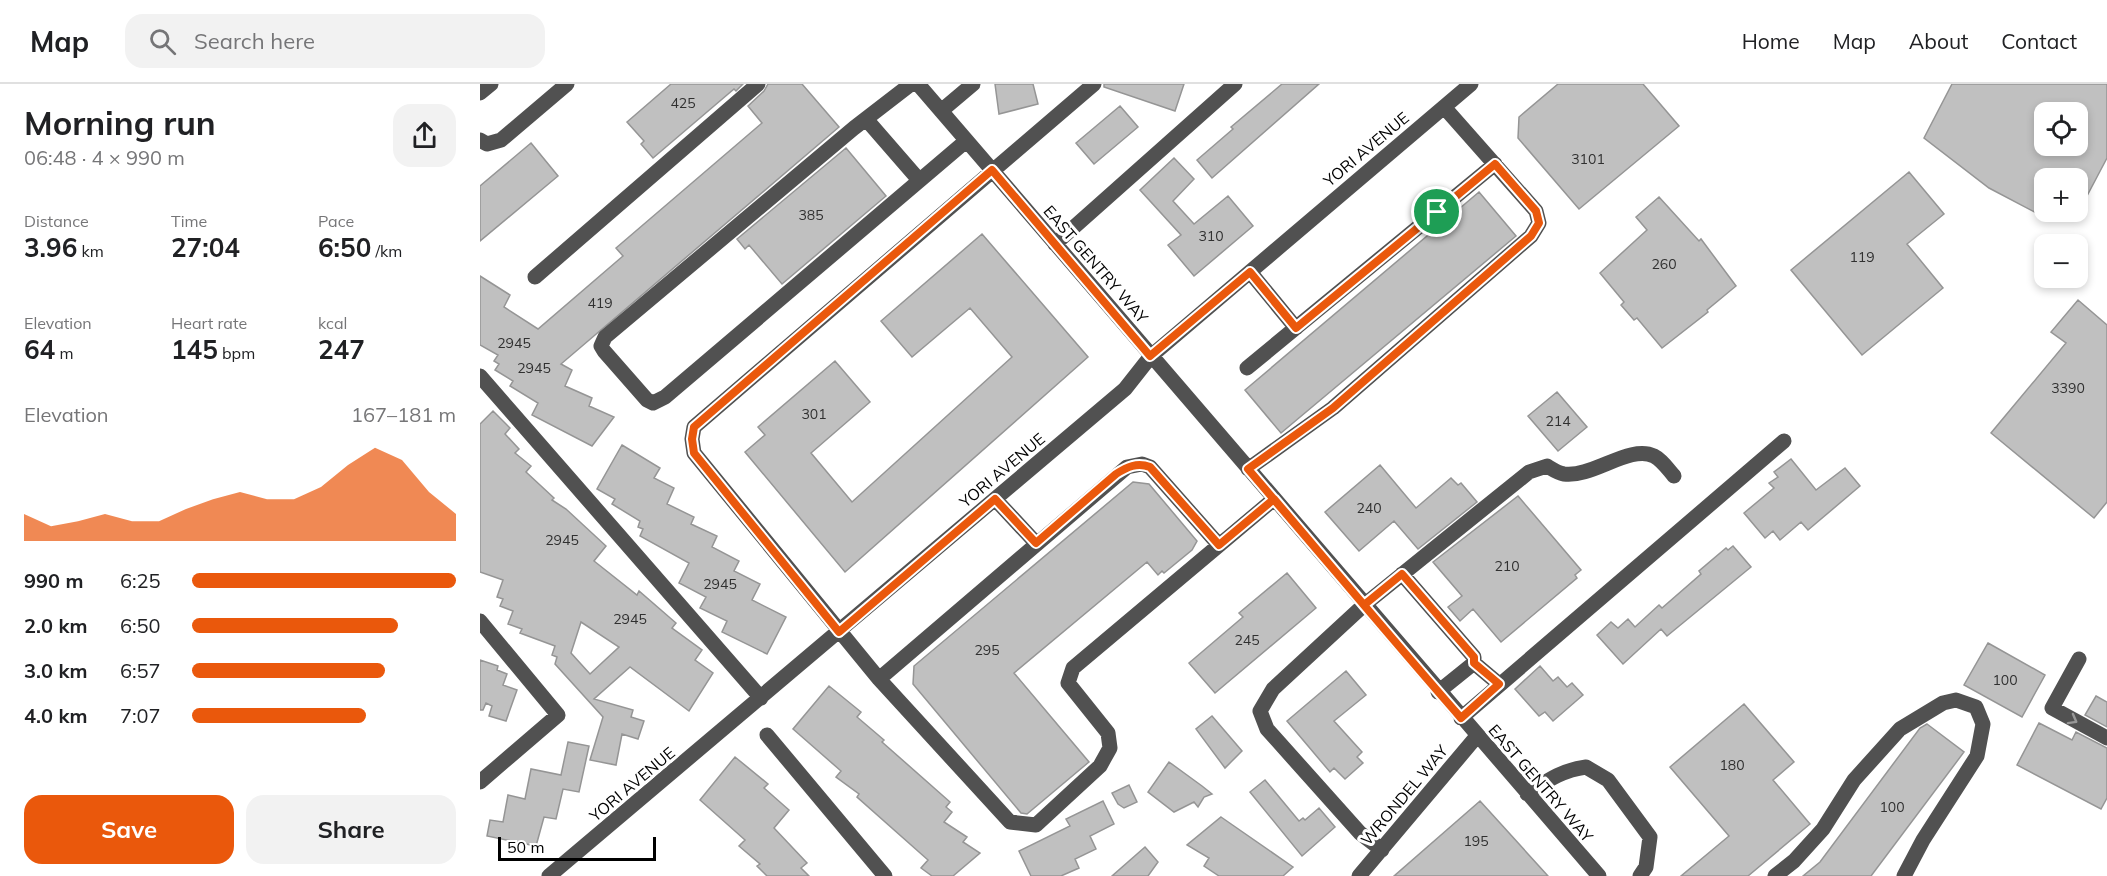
<!DOCTYPE html>
<html lang="en">
<head>
<meta charset="utf-8">
<style>
	:root { --surface:#fff; --page:#f2f2f2; --text:#202124; --muted:#757577; --line:#e0e0e0; --accent:#ea580c }
	body { margin:0; font-family:Mulish,sans-serif; background:var(--page); color:var(--text); height:100vh; display:flex; flex-direction:column; font-size:22px; white-space:nowrap }
	* { box-sizing:border-box; margin:0 }
	p { font-size:20px; color:var(--muted) }
	.icon { flex:none; width:33px; height:33px; fill:none; stroke:currentColor; stroke-width:2; stroke-linecap:round; stroke-linejoin:round }
	.map { position:relative; flex:1; overflow:hidden }
	.panel { display:flex; flex-direction:column; background:var(--surface); width:480px }
	.panel>* { flex:none }
	.fabs { position:absolute; left:1554px; top:18px; display:grid; gap:12px }
	.fabs a { display:grid; place-items:center; width:54px; height:54px; border-radius:12px; background:var(--surface); box-shadow:0 3px 9px #0003; font-size:30px }
	.scale { position:absolute; left:18px; bottom:15px; width:158px; box-sizing:border-box; padding-left:6px; border:3px solid #000; border-top:0; font-size:16px; line-height:21px; white-space:nowrap; color:#000; -webkit-text-stroke:4px #fff; paint-order:stroke }
	.pin { position:absolute; display:grid; place-items:center; width:51px; height:51px; color:#fff; margin:-26px; border:3px solid #fff; border-radius:50%; box-shadow:0 2px 6px #0007 }
	.round { display:grid; place-items:center; flex:none; width:63px; height:63px; border-radius:18px; background:var(--page) }
	.summary { display:flex; align-items:center; justify-content:space-between; height:102px; padding:0 24px }
	h1 { font-size:33px; font-weight:700; line-height:45px }
	.figures { display:grid; grid-template-columns:repeat(3,1fr); gap:9px; height:102px; padding:6px 24px }
	.figures div { display:grid; align-content:center }
	.figures b { font-size:26px; font-weight:700 }
	.figures small { font-size:16px; font-weight:400 }
	.figures p { font-size:16px }
	.chart { height:168px; padding:12px 24px }
	.chart p { display:flex; justify-content:space-between }
	.chart svg { width:100%; height:108px; margin-top:6px; fill:var(--accent); opacity:.7 }
	.action { display:flex; gap:12px; margin-top:auto; padding:12px 24px }
	.action a { flex:1; height:69px; border-radius:18px; background:var(--accent); color:#fff; font-size:24px; font-weight:700; line-height:69px; text-align:center }
	.action a+a { background:var(--page); color:var(--text) }
	ul { padding:0 24px; list-style:none; font-size:20px }
	li { display:grid; grid-template-columns:96px 72px 1fr; align-items:center; height:45px }
	li i { height:15px; border-radius:8px; background:var(--accent) }
	header { display:flex; align-items:center; gap:36px; box-sizing:border-box; height:84px; padding:0 30px; background:var(--surface); border-bottom:2px solid var(--line) }
	header strong { font-size:28px }
	nav { display:flex; gap:33px; margin-inline-start:auto; font-size:21px }
	.search { width:420px; height:54px; background:var(--page); display:flex; align-items:center; gap:15px; box-sizing:border-box; padding:0 21px; border-radius:18px; color:var(--muted); font-size:22px }
	main { display:flex; flex:1; min-height:0 }
	.map>svg:first-child { display:block }
	.building { fill:#c0c0c0; stroke:#959595; stroke-width:1.5; fill-rule:evenodd }
	.lines { fill:none; stroke-linecap:round; stroke-linejoin:round }
	.minor { stroke:#515151; stroke-width:15 }
	.oneway { stroke:#979797 }
	.route-casing { stroke:#fff; stroke-width:12 }
	.route { stroke:#ea580c; stroke-width:8 }
	.labels { text-anchor:middle; dominant-baseline:central; stroke-width:6; stroke-linejoin:round; paint-order:stroke }
	.number-label { font-size:14px; fill:#303030 }
	.street-label { font-size:16px; fill:#000; stroke:#fff }
</style>
</head>
<body>
<header>
<strong>Map</strong>
<div class="search"><svg class="icon" aria-label="search" viewBox="0 0 24 24"><circle cx="10" cy="10" r="6"/><path d="M15 15l6 6"/></svg>Search here</div>
<nav><a>Home</a><a>Map</a><a>About</a><a>Contact</a></nav>
</header>
<main>
<section class="panel">
<div class="summary"><div><h1>Morning run</h1><p>06:48 · 4 × 990 m</p></div><a class="round"><svg class="icon" aria-label="share" viewBox="0 0 24 24"><path d="M12 15V3M7 8l5-5 5 5M5 13v7h14v-7"/></svg></a></div>
<div class="figures">
<div><p>Distance</p><b>3.96<small> km</small></b></div>
<div><p>Time</p><b>27:04</b></div>
<div><p>Pace</p><b>6:50<small> /km</small></b></div>
</div>
<div class="figures">
<div><p>Elevation</p><b>64<small> m</small></b></div>
<div><p>Heart rate</p><b>145<small> bpm</small></b></div>
<div><p>kcal</p><b>247</b></div>
</div>
<div class="chart"><p><span>Elevation</span>167–181 m</p>
<svg viewBox="0 0 160 44" preserveAspectRatio="none"><path d="M0 44V33L10 38L20 36L30 33L40 36L50 36L60 31L70 27L80 24L90 27L100 27L110 22L120 13L130 6L140 11L150 24L160 33V44z"/></svg>
</div>
<ul>
<li><b>990 m</b>6:25<i style="width:100%"></i></li>
<li><b>2.0 km</b>6:50<i style="width:78%"></i></li>
<li><b>3.0 km</b>6:57<i style="width:73%"></i></li>
<li><b>4.0 km</b>7:07<i style="width:66%"></i></li>
</ul>
<div class="action"><a>Save</a><a>Share</a></div>
</section>
<div class="map">
<svg width="1627" height="792" viewBox="0 0 1627 792">
	<rect width="100%" height="100%" fill="#fff"/>
	<path class="building" d="M 191,0 L 263,0 L 256,7 L 254,5 L 173,74 L 161,60 L 164,57 L 147,38 Z
		M 288,0 L 322,0 L 359,43 L 81,280 L 92,286 L 85,302 L 112,314 L 109,322 L 134,333 L 112,362 L 52,331 L 58,319 L 30,302 L 33,297 L 15,286 L 19,280 L 14,277 L 18,271 L 0,261 L 0,192 L 30,211 L 24,223 L 58,245 L 143,172 L 136,164 L 282,39 L 268,22 L 284,7 Z
		M 515,0 L 553,0 L 558,20 L 519,30 Z
		M 624,0 L 704,0 L 695,27 L 624,3 Z
		M 802,0 L 839,0 L 732,94 L 717,76 L 753,45 L 751,43 Z
		M 1078,0 L 1163,0 L 1199,42 L 1099,125 L 1038,54 L 1039,33 Z
		M 1472,0 L 1627,0 L 1627,74 L 1598,129 L 1598,94 L 1564,94 L 1564,133 L 1509,104 L 1444,54 ZM 1564,28 L 1598,28 L 1598,62 L 1564,62 Z
		M 640,22 L 658,43 L 614,80 L 596,59 Z
		M 51,59 L 78,92 L 0,157 L 0,102 Z
		M 366,64 L 406,112 L 302,200 L 269,161 L 265,165 L 257,155 Z
		M 694,74 L 714,95 L 693,117 L 714,140 L 748,112 L 773,142 L 714,192 L 688,161 L 701,151 L 660,106 Z
		M 1429,88 L 1464,130 L 1427,160 L 1463,204 L 1382,271 L 1311,186 Z
		M 999,108 L 1036,152 L 801,349 L 765,306 Z
		M 1179,113 L 1219,157 L 1221,155 L 1256,202 L 1227,226 L 1228,228 L 1182,264 L 1157,234 L 1154,236 L 1141,221 L 1144,218 L 1120,189 L 1167,146 L 1156,133 Z
		M 502,150 L 608,273 L 365,488 L 265,368 L 285,351 L 278,343 L 355,277 L 390,318 L 331,369 L 372,418 L 532,273 L 490,224 L 432,273 L 401,237 Z
		M 1598,216 L 1627,241 L 1627,418 L 1614,434 L 1511,349 L 1586,259 L 1571,248 Z
		M 1077,308 L 1107,343 L 1078,367 L 1048,332 Z
		M 13,327 L 30,344 L 25,350 L 39,365 L 35,369 L 51,382 L 46,388 L 74,414 L 72,416 L 86,425 L 126,462 L 114,477 L 157,511 L 159,507 L 196,539 L 192,544 L 222,566 L 215,576 L 233,589 L 209,627 L 150,583 L 114,615 L 153,626 L 151,633 L 164,637 L 158,655 L 142,650 L 136,681 L 110,676 L 123,633 L 75,580 L 77,573 L 72,571 L 75,562 L 40,549 L 42,545 L 28,540 L 33,527 L 20,522 L 23,515 L 17,513 L 23,496 L 0,488 L 0,340 ZM 101,538 L 139,563 L 110,590 L 91,569 Z
		M 142,361 L 180,384 L 174,394 L 194,404 L 187,420 L 214,433 L 211,440 L 237,452 L 232,463 L 259,477 L 254,487 L 280,500 L 272,516 L 306,533 L 287,570 L 242,548 L 247,537 L 220,524 L 226,513 L 199,499 L 209,479 L 160,452 L 163,445 L 158,443 L 160,437 L 132,420 L 135,415 L 117,405 Z
		M 1311,375 L 1336,406 L 1365,384 L 1380,402 L 1328,446 L 1321,438 L 1300,456 L 1293,447 L 1285,454 L 1264,429 L 1294,404 L 1289,399 L 1298,393 L 1294,388 Z
		M 900,381 L 936,424 L 971,394 L 978,401 L 981,399 L 997,418 L 938,465 L 914,437 L 879,467 L 845,428 Z
		M 653,398 L 669,400 L 717,457 L 712,466 L 684,489 L 682,487 L 678,491 L 667,478 L 534,589 L 609,678 L 547,730 L 541,729 L 433,600 L 434,582 Z
		M 1038,412 L 1101,486 L 1095,491 L 1097,494 L 1021,558 L 993,525 L 980,537 L 968,523 L 982,512 L 953,478 Z
		M 1253,462 L 1271,483 L 1187,552 L 1181,545 L 1143,580 L 1117,551 L 1131,538 L 1138,544 L 1148,535 L 1155,543 L 1179,521 L 1182,524 L 1221,490 L 1219,487 L 1246,464 L 1248,466 Z
		M 807,489 L 836,524 L 735,609 L 709,579 L 763,533 L 759,529 Z
		M 1508,559 L 1565,591 L 1542,633 L 1484,601 Z
		M 0,576 L 18,582 L 17,586 L 27,590 L 23,601 L 37,606 L 26,637 L 9,632 L 12,622 L 6,619 L 3,626 L 0,626 Z
		M 1060,582 L 1073,597 L 1078,593 L 1087,603 L 1092,599 L 1103,611 L 1073,637 L 1065,628 L 1059,632 L 1035,605 Z
		M 866,587 L 886,611 L 854,637 L 882,668 L 877,673 L 883,679 L 865,695 L 854,684 L 850,688 L 807,637 Z
		M 349,602 L 381,628 L 377,633 L 404,656 L 402,658 L 470,718 L 466,723 L 472,728 L 464,738 L 487,753 L 483,758 L 500,769 L 473,792 L 452,792 L 441,784 L 448,776 L 377,713 L 379,710 L 356,693 L 361,687 L 313,645 Z
		M 1616,612 L 1627,618 L 1627,643 L 1605,631 Z
		M 1264,620 L 1314,678 L 1293,696 L 1330,740 L 1268,792 L 1201,792 L 1249,752 L 1190,683 Z
		M 732,632 L 762,667 L 745,684 L 716,645 Z
		M 1559,639 L 1592,656 L 1596,648 L 1627,664 L 1627,714 L 1621,725 L 1537,681 Z
		M 1447,640 L 1484,668 L 1391,792 L 1323,792 L 1340,778 L 1440,644 Z
		M 88,658 L 109,662 L 99,708 L 83,705 L 76,735 L 64,733 L 56,762 L 7,752 L 10,736 L 23,738 L 28,711 L 45,715 L 51,685 L 81,691 Z
		M 255,673 L 288,700 L 284,704 L 309,726 L 294,744 L 327,779 L 321,784 L 329,792 L 287,792 L 277,782 L 280,780 L 259,762 L 265,756 L 220,716 Z
		M 689,678 L 722,702 L 732,710 L 724,713 L 718,723 L 714,718 L 694,728 L 668,708 Z
		M 785,696 L 819,737 L 823,734 L 825,736 L 839,724 L 855,743 L 822,772 L 770,708 Z
		M 649,701 L 657,718 L 644,724 L 638,720 L 632,709 Z
		M 623,717 L 634,740 L 610,752 L 616,765 L 595,775 L 599,784 L 581,792 L 551,792 L 539,767 L 590,742 L 586,735 Z
		M 1000,717 L 1068,792 L 914,792 Z
		M 741,733 L 813,783 L 803,792 L 739,792 L 724,782 L 729,774 L 707,761 Z
		M 665,763 L 678,778 L 668,792 L 632,792 Z"/>
	<g class="lines">
		<path class="minor" d="M 431,0 L 374,44 L 125,253 L 121,262 L 124,267 L 167,316 L 173,319 L 185,313 L 486,57
			M 438,0 L 1119,792
			M 614,0 L 214,343 L 212,355 L 214,369 L 399,595 L 530,738 L 556,741 L 620,682 L 630,664 L 628,649 L 588,599 L 593,584 L 794,415
			M 0,9 L 11,0
			M 461,27 L 493,0
			M 386,35 L 439,96
			M 0,56 L 7,60 L 21,56 L 87,0
			M 575,160 L 755,0
			M 770,188 L 816,244
			M 55,193 L 278,0
			M 767,284 L 1015,80
			M 0,292 L 281,614
			M 768,385 L 853,324 L 1051,152 L 1059,139 L 1056,127 L 964,23
			M 515,415 L 556,459
			M 922,490 L 994,573 L 994,579 L 958,608
			M 0,537 L 78,631 L 0,698
			M 1599,575 L 1572,624 L 1627,654
			M 994,579 L 1019,600
			M 399,595 L 647,383 L 662,380 L 670,383 L 739,461
			M 981,634 L 1304,357
			M 287,651 L 405,792
			M 1047,710 C 1067,697 1082,686 1106,683 L 1128,696 L 1170,753 L 1166,783 L 1160,792
			M 902,766 L 880,749 L 787,645 L 780,627 L 793,605 L 884,521 L 1049,388 L 1067,382 C 1072,385 1078,389 1084,390 C 1112,394 1150,360 1174,372 C 1182,376 1188,385 1194,392
			M 69,792 L 645,305 L 671,272 L 991,0
			M 879,792 L 997,652
			M 1295,792 L 1314,777 L 1343,745 L 1374,696 L 1420,645 L 1463,619 L 1476,616 L 1496,623 L 1503,640 L 1497,672 L 1443,756 L 1424,792"/>
	</g>
	<defs><path id="oneway-chevron" d="M-2-3.5L2.5 0L-2 3.5" fill="none" stroke-width="1.6" stroke-linecap="round" stroke-linejoin="round" transform="scale(1.5)"/></defs>
	<use class="oneway" href="#oneway-chevron" transform="translate(1593 636) rotate(29)"/>
	<g class="lines">
		<defs>
			<path id="route" d="M 957,128 L 816,244 L 770,188 L 670,272 L 512,86 L 214,343 L 212,355 L 214,369 L 359,548 L 515,415 L 556,459 L 636,390 C 647,383 657,378 670,383 L 739,461 L 794,415 C 856,488 918,562 981,634 L 1019,600 L 994,579 L 994,573 L 922,490 L 884,521 C 845,475 806,430 768,385 L 853,324 L 1051,152 L 1059,139 L 1056,127 L 1015,80 L 957,128"/>
		</defs>
		<use href="#route" class="route-casing"/>
		<use href="#route" class="route"/>
	</g>
	<g class="labels">
		<g class="number-label">
			<text x="203" y="19">425</text>
			<text x="1108" y="75">3101</text>
			<text x="331" y="131">385</text>
			<text x="731" y="152">310</text>
			<text x="1382" y="173">119</text>
			<text x="1184" y="180">260</text>
			<text x="120" y="219">419</text>
			<text x="34" y="259">2945</text>
			<text x="54" y="284">2945</text>
			<text x="1588" y="304">3390</text>
			<text x="334" y="330">301</text>
			<text x="1078" y="337">214</text>
			<text x="889" y="424">240</text>
			<text x="82" y="456">2945</text>
			<text x="1027" y="482">210</text>
			<text x="240" y="500">2945</text>
			<text x="150" y="535">2945</text>
			<text x="767" y="556">245</text>
			<text x="507" y="566">295</text>
			<text x="1525" y="596">100</text>
			<text x="1252" y="681">180</text>
			<text x="1412" y="723">100</text>
			<text x="996" y="757">195</text>
		</g>
		<g class="street-label">
			<text transform="translate(886 65) rotate(-40)">YORI AVENUE</text>
			<text transform="translate(616 180) rotate(49)">EAST GENTRY WAY</text>
			<text transform="translate(522 386) rotate(-40)">YORI AVENUE</text>
			<text transform="translate(1061 699) rotate(49)">EAST GENTRY WAY</text>
			<text transform="translate(152 700) rotate(-40)">YORI AVENUE</text>
			<text transform="translate(924 711) rotate(-50)">WRONDEL WAY</text>
		</g>
	</g>
</svg>
<div class="fabs">
<a><svg class="icon" aria-label="locate" viewBox="0 0 24 24"><circle cx="12" cy="12" r="6"/><path d="M12 2v4M12 18v4M2 12h4M18 12h4"/></svg></a>
<a>+</a>
<a>−</a>
</div>
<div class="scale">50 m</div>
<div class="pin" style="left:957px;top:128px;background:#1e9e55"><svg class="icon" aria-label="arrive" viewBox="0 0 24 24"><path d="M6 21V4h12l-3 4 3 4H6"/></svg></div>
</div>
</main>
</body>
</html>
